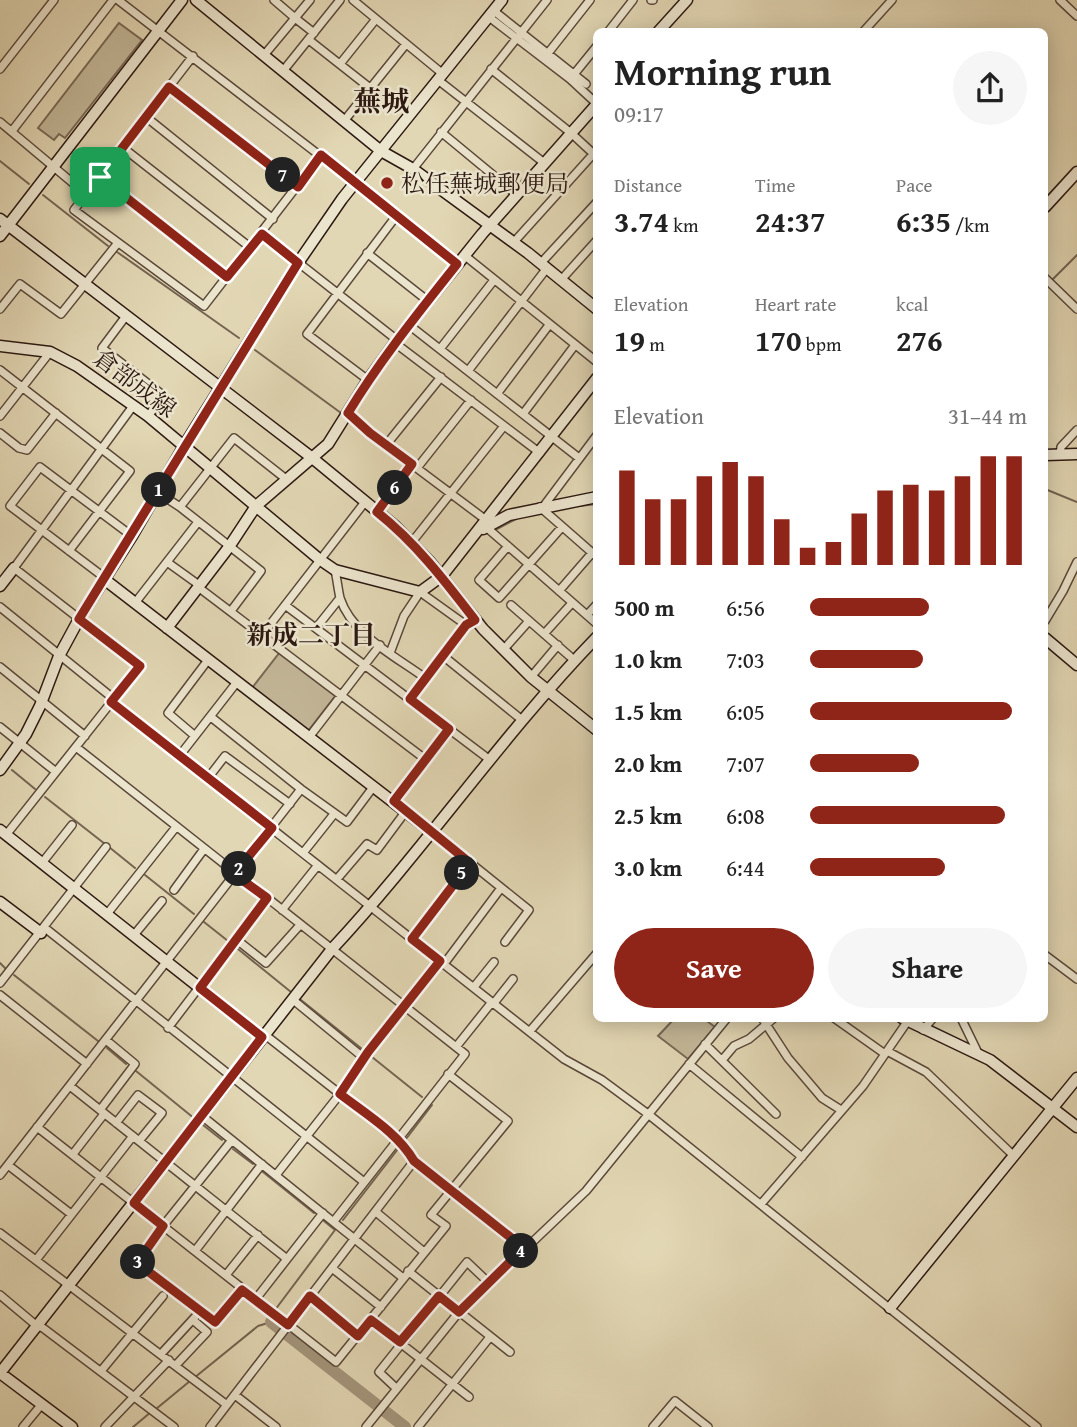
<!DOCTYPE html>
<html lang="en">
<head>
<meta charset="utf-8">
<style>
	:root { --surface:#fff; --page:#f6f6f6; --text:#222; --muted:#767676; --accent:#8f2418 }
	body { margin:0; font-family:"Gentium Book Plus","Noto Serif JP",serif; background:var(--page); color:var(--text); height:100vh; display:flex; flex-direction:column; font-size:26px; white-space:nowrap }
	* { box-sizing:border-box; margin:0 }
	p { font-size:23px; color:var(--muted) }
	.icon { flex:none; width:38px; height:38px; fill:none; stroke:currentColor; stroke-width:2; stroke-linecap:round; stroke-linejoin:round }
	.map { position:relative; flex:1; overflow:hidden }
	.panel { position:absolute; left:593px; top:28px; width:455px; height:994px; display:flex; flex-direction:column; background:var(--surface); border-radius:10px; box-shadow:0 4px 18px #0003 }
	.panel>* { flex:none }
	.pin { position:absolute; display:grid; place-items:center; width:60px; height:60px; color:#fff; margin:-30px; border-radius:14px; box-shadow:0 4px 10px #0006 }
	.km { position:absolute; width:35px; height:35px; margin:-18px; border-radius:50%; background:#222; color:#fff; font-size:19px; line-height:35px; text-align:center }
	.round { display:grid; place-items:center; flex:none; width:74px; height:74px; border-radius:37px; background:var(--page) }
	.overview { display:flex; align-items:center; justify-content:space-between; height:119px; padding:0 21px }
	h1 { font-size:38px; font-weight:700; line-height:52px }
	.stats { display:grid; grid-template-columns:repeat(3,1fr); gap:10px; height:119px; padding:7px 21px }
	.stats div { display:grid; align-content:center }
	.stats b { font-size:30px; font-weight:700 }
	.stats small { font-size:19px; font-weight:400 }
	.stats p { font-size:19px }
	.chart { height:196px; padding:14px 21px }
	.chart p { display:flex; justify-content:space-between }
	.chart svg { width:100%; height:126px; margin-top:7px; stroke:var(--accent); stroke-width:6 }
	.action { display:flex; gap:14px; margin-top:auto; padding:14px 21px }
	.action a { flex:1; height:80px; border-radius:42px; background:var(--accent); color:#fff; font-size:28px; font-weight:700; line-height:80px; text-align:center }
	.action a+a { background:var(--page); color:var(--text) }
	ul { padding:0 21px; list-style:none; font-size:23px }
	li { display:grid; grid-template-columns:112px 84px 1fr; align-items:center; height:52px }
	li i { height:18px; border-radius:9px; background:var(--accent) }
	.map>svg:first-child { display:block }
	.green { fill:#c3b798; stroke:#786855; stroke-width:2 }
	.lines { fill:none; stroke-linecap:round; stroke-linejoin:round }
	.stream { stroke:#746452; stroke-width:2 }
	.river { stroke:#a4967d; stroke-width:12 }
	.street-casing { stroke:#5a483a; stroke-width:10 }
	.secondary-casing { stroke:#2c1912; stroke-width:13 }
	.street { stroke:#ece5ce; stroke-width:7 }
	.secondary { stroke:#ece5ce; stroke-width:10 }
	.route-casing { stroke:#fff; stroke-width:14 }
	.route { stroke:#8f2418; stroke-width:9 }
	.poi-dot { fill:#8f2418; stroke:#ece5ce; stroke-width:2.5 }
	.labels { text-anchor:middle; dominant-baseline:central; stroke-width:5; stroke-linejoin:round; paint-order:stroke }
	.poi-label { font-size:24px; fill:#2c1912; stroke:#ece5ce; text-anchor:start }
	.street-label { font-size:24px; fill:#2c1912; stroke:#ece5ce }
	.neighbourhood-label { font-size:26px; font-weight:bold; fill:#2c1912; stroke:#ece5ce }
	.quarter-label { font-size:28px; font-weight:bold; fill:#2c1912; stroke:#ece5ce }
</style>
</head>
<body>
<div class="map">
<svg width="1077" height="1427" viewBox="0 0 1077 1427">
	<rect width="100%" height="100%" fill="#e2d7b4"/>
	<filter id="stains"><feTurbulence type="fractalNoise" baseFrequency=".00286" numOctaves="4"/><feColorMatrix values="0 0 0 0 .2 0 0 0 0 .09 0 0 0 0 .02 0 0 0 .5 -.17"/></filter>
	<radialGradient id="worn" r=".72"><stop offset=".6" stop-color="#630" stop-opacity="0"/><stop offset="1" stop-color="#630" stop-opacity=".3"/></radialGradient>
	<path class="green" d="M 119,23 L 142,40 L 65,138 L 59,134 L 54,140 L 38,128 Z
		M 280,652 L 336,695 L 308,731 L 252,688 Z
		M 674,1019 L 704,1019 L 715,1027 L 688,1059 L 658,1036 Z"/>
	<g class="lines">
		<path class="stream" d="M 0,161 L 29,184
			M 43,195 L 108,246
			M 117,252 L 239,338
			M 1051,281 L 1077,255
			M 255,350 L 341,413
			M 358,427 L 386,450
			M 1045,489 L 1077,502
			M 579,506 L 597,504
			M 495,530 L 518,518
			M 12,770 L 35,789
			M 45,797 L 105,844
			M 109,847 L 135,868
			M 145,875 L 194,914
			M 204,922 L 228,941
			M 238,949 L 291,992
			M 0,963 L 5,968
			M 14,975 L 98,1041
			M 301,1000 L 362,1049
			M 107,1048 L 126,1064
			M 372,1057 L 422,1097
			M 136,1071 L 195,1119
			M 203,1125 L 222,1140
			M 406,1139 L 432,1105
			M 233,1149 L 253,1164
			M 263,1172 L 314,1213
			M 343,1220 L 398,1149
			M 275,1310 L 335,1230 L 324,1221
			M 194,1378 L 258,1326 L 271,1322 L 273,1315
			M 156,1409 L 190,1381
			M 133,1427 L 151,1412"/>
		<path class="river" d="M 271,1322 L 405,1427"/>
		<defs>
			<path id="street" d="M 118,0 L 397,215
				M 274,0 L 295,18 L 310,0
				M 353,0 L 443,74
				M 651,0 L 653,0
				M 1060,0 L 1077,16
				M 494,11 L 586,84
				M 489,17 L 570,79 L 597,104
				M 608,32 L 633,0
				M 863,32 L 892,0
				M 309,40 L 370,88
				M 265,54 L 295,18 L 314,33
				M 193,56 L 74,210 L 204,306 L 321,155
				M 545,57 L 590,0
				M 340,64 L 376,19
				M 0,69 L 54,0
				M 491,69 L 571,133 L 597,157
				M 283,71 L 340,0
				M 571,78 L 597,46
				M 438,80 L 543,162
				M 169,87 L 298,187
				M 146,117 L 273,219
				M 344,121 L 406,44
				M 0,122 L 86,194
				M 12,131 L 113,0
				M 441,132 L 516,194
				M 122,147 L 251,248
				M 413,169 L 547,0
				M 100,177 L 227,277
				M 262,234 L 397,340
				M 514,242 L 596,151
				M 367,253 L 428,301
				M 464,255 L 597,362
				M 541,263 L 597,202
				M 1045,278 L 1077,309
				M 561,280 L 597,240
				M 0,309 L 20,284 L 61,314 L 117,244
				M 126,316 L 102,348 L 164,396 L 148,416
				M 409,325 L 579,458
				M 395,343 L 540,453
				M 440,349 L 494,280
				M 0,370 L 130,471 L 69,551
				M 468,371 L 547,268
				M 368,380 L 307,334 L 397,215 L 457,264
				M 497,394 L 549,325
				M 348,413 L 370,433 L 486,520
				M 523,414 L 575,345
				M 0,416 L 50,352
				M 0,433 L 19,448 L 27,450 L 56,413
				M 386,445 L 441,377
				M 1060,454 L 1061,447 L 1077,430
				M 417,468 L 471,400
				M 157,492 L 180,507
				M 540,507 L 597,557
				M 543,507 L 597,435
				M 377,512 L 412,464
				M 486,527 L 597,624
				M 412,542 L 504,426
				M 508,546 L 479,580 L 499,598 L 562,527
				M 167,562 L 199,585
				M 335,570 C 337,579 338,589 340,598 C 352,635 395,656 425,678
				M 105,578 L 10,506 L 40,467 L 132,536
				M 198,587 L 425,759
				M 559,591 L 592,553
				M 135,603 L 198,522
				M 285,605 L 490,760
				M 511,605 L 574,660
				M 0,607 L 114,699
				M 231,611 L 261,571 L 180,507 L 234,438 L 286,479
				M 587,615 L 597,604
				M 1045,621 L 1063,591 L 1077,562
				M 316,628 L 340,598
				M 544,634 L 572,603
				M 262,635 L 365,502
				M 504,649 L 529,621
				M 390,653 L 404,616 L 420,592 L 466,625
				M 442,655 L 522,720
				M 0,667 L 85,736
				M 531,677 L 558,645
				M 410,699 L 442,655 L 469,624
				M 111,702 L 564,1059 L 602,1080 L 648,1114 L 1037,1427
				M 211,717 L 301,789 L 347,822 L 374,786
				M 0,727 L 56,772
				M 195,736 L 168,713 L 208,660
				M 310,736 L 380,645
				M 76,747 L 465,1054 L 334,1221
				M 184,750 L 237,682
				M 208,778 L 225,756 L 290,804
				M 394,801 L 449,729
				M 432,832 L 529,910 L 505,942
				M 6,835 L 140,666 L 14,568 L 133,406
				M 303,853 L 334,814
				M 42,863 L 72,825
				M 337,879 L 367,844 L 377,850 L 406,811
				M 174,890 L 204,849
				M 282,910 L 318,865
				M 107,914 L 176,827
				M 45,928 L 364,1182
				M 134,935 L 162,901
				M 412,939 L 470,863
				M 237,940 L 266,963 L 300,925
				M 1045,955 L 1077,979
				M 444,964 L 501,888
				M 0,983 L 106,847
				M 474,987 L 494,962
				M 0,995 L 87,1064
				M 292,999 L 364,1058
				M 494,1003 L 513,979
				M 762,1018 L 788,1058 L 822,1098 L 841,1110
				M 834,1018 L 885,1054
				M 961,1018 L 979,1055
				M 168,1028 L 267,898
				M 923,1030 L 933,1018
				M 530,1031 L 597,953
				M 705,1044 L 776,1114
				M 456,1047 L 492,1002
				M 887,1051 L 926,1072 L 1014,1156
				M 723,1059 L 734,1046 L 749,1039 L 774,1018
				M 689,1064 L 802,1157
				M 70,1086 L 287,1259
				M 100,1110 L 135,1064 L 106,1040
				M 202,1116 L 403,1278
				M 116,1123 L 138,1095 L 162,1113 L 139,1141
				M 37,1127 L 336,1362 L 446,1226 L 431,1215 L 508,1121 L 448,1074
				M 232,1140 L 163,1226 L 137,1263 L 215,1322 L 242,1290
				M 73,1154 L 104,1114
				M 414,1161 L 524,1248
				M 8,1165 L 71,1214
				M 0,1175 L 301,789
				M 276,1175 L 340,1094 L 368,1052 L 440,961
				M 761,1204 L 863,1086 L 907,1022
				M 376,1212 L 424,1252
				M 0,1233 L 227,1405
				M 195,1251 L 262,1164
				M 36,1260 L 133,1136
				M 332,1268 L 381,1307
				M 408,1271 L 510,1352
				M 226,1275 L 258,1235
				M 0,1295 L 37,1326 L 43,1328 L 174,1427
				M 310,1296 L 358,1336
				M 255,1300 L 323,1213
				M 371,1320 L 469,1397
				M 161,1354 L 195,1317
				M 176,1365 L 207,1332 L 193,1320
				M 101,1371 L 163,1296
				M 396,1388 L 379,1372 L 467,1262 L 488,1282
				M 235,1395 L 276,1427
				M 23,1427 L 42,1404
				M 105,1427 L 169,1360
				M 210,1427 L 414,1161 L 408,1150 L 397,1139 L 264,1034
				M 366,1427 L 459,1312 L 586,1191 L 727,1018
				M 418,1427 L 490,1337
				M 653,1427 L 675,1401 L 708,1427"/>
			<path id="secondary" d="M 196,0 L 381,151 L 413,169 L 528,253 L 597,309
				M 658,32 L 687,0
				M 1045,207 L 1077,172
				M 0,219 L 311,457 L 395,526 L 430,562 L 483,629 L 531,677 L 597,730
				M 0,236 L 182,0
				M 0,346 L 50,352 L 77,366 L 148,416 L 319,559 L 335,570 L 420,592 L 442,576 L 597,378
				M 1045,455 L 1077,454
				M 483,529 L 509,515 L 597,497
				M 104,579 L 432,832
				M 0,586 L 14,568
				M 167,628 L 229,547 L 256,506 L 328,444 L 368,380 L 397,340 L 482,234 L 597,104
				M 1045,638 L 1077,665
				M 0,770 L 26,734 L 40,706 L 59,656 L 79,619 L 132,536 L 184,446 L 298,263 L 342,199 L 502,0
				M 0,830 L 262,1037
				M 0,902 L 41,933
				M 902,1018 L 990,1060 L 1077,1127
				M 890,1308 L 1077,1078
				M 0,1373 L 332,949 C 425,849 502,735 597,637
				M 0,1373 L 72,1427"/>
		</defs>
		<use href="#street" class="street-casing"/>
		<use href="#secondary" class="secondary-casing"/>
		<use href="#street" class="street"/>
		<use href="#secondary" class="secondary"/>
	</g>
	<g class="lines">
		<defs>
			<path id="route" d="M 169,87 L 298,187 L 321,155 L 457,264 C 419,312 380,360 348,413 L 370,433 L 412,464 L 377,512 C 416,543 445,581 475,620 L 466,625 L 410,699 L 449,729 L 394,801 L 470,863 L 412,939 L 440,961 L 368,1052 L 340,1094 C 366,1114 398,1133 414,1161 L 524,1248 L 459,1312 L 439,1296 L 400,1342 L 371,1320 L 358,1336 L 310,1296 L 288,1325 L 242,1290 L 215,1322 L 137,1263 L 163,1226 L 134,1203 L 262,1037 L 200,988 L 267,898 L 234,874 L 272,828 L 111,702 L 140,666 L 79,619 L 298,263 L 262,234 L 227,277 L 100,177 Z"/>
		</defs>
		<use href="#route" class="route-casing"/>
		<use href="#route" class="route"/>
	</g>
	<circle class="poi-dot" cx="387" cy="183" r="7"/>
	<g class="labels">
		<g class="poi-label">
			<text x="401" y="183">松任蕪城郵便局</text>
		</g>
		<g class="street-label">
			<text transform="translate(135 383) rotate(37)">倉部成線</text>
		</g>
		<g class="neighbourhood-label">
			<text x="311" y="634">新成二丁目</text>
		</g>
		<g class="quarter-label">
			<text x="381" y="100">蕪城</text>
		</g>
	</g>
	<rect width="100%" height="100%" filter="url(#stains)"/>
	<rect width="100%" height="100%" fill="url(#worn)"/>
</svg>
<div class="pin" style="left:100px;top:177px;background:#1e9e55"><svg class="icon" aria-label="arrive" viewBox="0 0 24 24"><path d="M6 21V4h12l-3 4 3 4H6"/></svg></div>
<b class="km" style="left:159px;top:490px">1</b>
<b class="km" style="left:239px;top:869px">2</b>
<b class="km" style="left:138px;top:1262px">3</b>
<b class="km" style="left:521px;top:1251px">4</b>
<b class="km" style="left:462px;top:873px">5</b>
<b class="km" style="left:395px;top:488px">6</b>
<b class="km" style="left:283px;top:175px">7</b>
<section class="panel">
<div class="overview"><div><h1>Morning run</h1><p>09:17</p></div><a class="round"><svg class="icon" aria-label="share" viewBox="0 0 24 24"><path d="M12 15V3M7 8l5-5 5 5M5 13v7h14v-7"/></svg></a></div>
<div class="stats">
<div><p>Distance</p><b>3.74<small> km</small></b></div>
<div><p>Time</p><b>24:37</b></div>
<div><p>Pace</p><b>6:35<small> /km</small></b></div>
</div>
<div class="stats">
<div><p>Elevation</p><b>19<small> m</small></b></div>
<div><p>Heart rate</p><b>170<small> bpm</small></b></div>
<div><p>kcal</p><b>276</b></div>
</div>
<div class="chart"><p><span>Elevation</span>31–44 m</p>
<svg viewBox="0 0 160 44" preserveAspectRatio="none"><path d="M5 44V11M15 44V21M25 44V21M35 44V13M45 44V8M55 44V13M65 44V28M75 44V38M85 44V36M95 44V26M105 44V18M115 44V16M125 44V18M135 44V13M145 44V6M155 44V6"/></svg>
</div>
<ul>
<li><b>500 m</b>6:56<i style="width:55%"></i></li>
<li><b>1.0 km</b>7:03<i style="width:52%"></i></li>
<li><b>1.5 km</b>6:05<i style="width:93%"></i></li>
<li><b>2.0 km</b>7:07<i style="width:50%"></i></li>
<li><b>2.5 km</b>6:08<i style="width:90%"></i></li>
<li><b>3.0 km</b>6:44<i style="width:62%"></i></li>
</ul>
<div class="action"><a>Save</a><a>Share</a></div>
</section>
</div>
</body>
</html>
